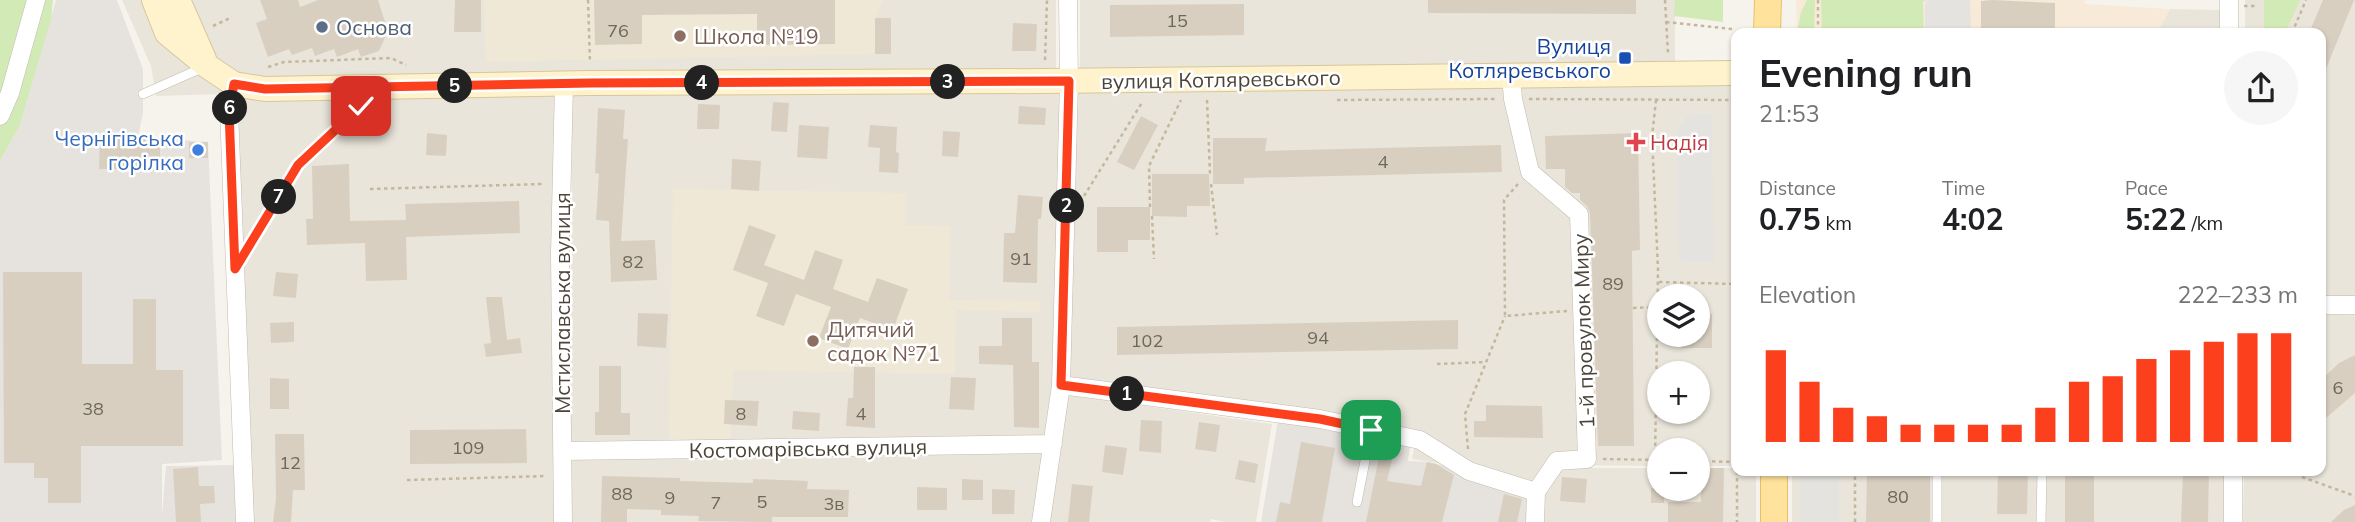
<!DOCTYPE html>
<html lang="en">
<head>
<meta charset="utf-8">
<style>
	:root { --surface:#fff; --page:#f6f6f6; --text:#202124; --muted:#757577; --accent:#fc3f1d }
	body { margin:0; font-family:Mulish,sans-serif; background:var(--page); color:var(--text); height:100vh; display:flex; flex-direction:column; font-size:26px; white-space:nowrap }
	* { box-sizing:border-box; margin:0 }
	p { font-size:23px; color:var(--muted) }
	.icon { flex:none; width:38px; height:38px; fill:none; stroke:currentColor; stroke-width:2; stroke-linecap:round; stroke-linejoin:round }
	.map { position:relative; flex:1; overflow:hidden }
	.sheet { position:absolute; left:1731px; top:28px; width:595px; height:448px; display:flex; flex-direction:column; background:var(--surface); border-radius:14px; box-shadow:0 2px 5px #0004 }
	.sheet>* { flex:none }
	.tools { position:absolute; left:1647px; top:284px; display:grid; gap:14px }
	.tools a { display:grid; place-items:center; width:63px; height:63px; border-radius:50%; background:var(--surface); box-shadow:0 2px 5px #0004; font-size:35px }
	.pin { position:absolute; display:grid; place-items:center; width:60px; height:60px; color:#fff; margin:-30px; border-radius:14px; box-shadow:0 4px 10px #0006 }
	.km { position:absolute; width:35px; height:35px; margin:-18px; border-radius:50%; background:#222; color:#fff; font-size:19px; line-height:35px; text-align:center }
	.round { display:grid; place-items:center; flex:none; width:74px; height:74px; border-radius:37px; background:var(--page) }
	.head { display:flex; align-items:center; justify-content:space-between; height:119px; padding:0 28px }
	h1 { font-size:38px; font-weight:700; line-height:52px }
	.stats { display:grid; grid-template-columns:repeat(3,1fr); gap:10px; height:119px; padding:7px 28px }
	.stats div { display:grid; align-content:center }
	.stats b { font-size:30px; font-weight:700 }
	.stats small { font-size:19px; font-weight:400 }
	.stats p { font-size:19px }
	.chart { height:196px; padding:14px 28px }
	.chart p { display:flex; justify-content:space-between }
	.chart svg { width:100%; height:126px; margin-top:7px; stroke:var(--accent); stroke-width:6 }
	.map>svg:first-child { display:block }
	.residential { fill:#eae5da; fill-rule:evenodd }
	.commercial { fill:#f7ead8 }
	.industrial { fill:#e6e2dd }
	.education { fill:#efe8d6 }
	.green { fill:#d2eab5 }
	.parking { fill:#e5e3e0 }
	.building { fill:#d8cfc1 }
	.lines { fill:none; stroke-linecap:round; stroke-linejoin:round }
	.lane-casing { stroke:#c2bbae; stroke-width:10 }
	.street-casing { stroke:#c2bbae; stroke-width:19 }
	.secondary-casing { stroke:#d6c79b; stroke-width:26 }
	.primary-casing { stroke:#e6c16a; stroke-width:28 }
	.path { stroke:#c4b79f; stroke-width:2.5; stroke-dasharray:3.5 3.5; stroke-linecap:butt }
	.lane { stroke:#fff; stroke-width:9 }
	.street { stroke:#fff; stroke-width:18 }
	.secondary { stroke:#fff3cd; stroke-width:24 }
	.primary { stroke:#ffe39c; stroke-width:26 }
	.route-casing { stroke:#fff; stroke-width:14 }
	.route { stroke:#fc3f1d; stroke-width:9 }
	.service-dot { fill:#5c6f8a; stroke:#fff; stroke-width:2.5 }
	.education-dot { fill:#8d6e63; stroke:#fff; stroke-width:2.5 }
	.transit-dot { fill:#1a4fb4; stroke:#fff; stroke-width:2.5 }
	.health-dot { fill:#e0444e; stroke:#fff; stroke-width:2.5 }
	.shop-dot { fill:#3f7fe0; stroke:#fff; stroke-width:2.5 }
	.labels { text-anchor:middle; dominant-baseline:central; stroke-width:5; stroke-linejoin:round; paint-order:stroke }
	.number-label { font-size:18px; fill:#6e675b }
	.service-label { font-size:21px; fill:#4e5e75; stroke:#fff; text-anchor:start }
	.education-label { font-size:21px; fill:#785e54; stroke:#fff; text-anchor:start }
	.transit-label { font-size:21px; fill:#164399; stroke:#fff; text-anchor:end }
	.street-label { font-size:21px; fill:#4b4439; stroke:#fff }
	.shop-label { font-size:21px; fill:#366cbe; stroke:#fff; text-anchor:end }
	.health-label { font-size:21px; fill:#be3a42; stroke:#fff; text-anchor:start }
</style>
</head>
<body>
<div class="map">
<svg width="2355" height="522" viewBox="0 0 2355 522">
	<rect width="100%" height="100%" fill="#f6f3ec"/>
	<path class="residential" d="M 122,0 L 1056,0 L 1056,71 L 906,73 L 156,96 L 151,66 Z
		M 1080,0 L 1675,0 L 1675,62 L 1080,71 Z
		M 2245,0 L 2355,0 L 2355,299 L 2321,298 L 2320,33 L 2245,33 Z
		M 2170,9 L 2220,10 L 2220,33 L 2157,33 Z
		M 1736,83 L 1736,466 L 1698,466 L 1698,450 L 1659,450 L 1659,466 L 1558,465 L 1530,494 L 1456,466 L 1412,459 L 1415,443 L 1065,381 L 1043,522 L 570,522 L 572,89 ZM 1659,296 L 1698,296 L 1698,334 L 1659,334 ZM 1659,373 L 1698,373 L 1698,411 L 1659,411 Z
		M 555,96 L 556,522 L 254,522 L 236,99 Z
		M 2321,314 L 2355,315 L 2355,522 L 2243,522 L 2244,471 L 2320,471 Z
		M 1068,395 L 1272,424 L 1256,522 L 1225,522 L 1211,519 L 1210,522 L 1047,522 Z
		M 1557,468 L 1659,468 L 1659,488 L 1698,488 L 1698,468 L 1736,468 L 1736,471 L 1756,471 L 1756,522 L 1534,522 L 1542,493 Z
		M 1792,471 L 2239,471 L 2238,522 L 1792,522 Z"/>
	<path class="commercial" d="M 1796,0 L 2084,0 L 2085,4 L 2170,9 L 2157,33 L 1797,33 Z"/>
	<path class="industrial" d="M 56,0 L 117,0 L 143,69 L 143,113 L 138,137 L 208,142 L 222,460 L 162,464 L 162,516 L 166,466 L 238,465 L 240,522 L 0,522 L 0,161 L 20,125 Z
		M 1278,420 L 1410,447 L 1408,461 L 1427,462 L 1456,468 L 1531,496 L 1526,522 L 1261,522 Z"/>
	<path class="education" d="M 484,0 L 883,0 L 875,18 L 875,54 L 486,62 Z
		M 673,189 L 906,193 L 905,225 L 950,226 L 949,300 L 1040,301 L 1040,312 L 956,310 L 955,374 L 733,370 L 731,443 L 669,442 Z"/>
	<path class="green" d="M 0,0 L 53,0 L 51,19 L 20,125 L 0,161 Z
		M 1675,0 L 1723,0 L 1723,22 L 1674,16 Z
		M 1807,0 L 1815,0 L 1814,33 L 1797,33 L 1801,12 Z
		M 1821,0 L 1926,0 L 1923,2 L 1924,33 L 1822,33 Z
		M 2264,0 L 2300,0 L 2285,33 L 2264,33 Z"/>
	<path class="parking" d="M 1927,0 L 1970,0 L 1971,33 L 1925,33 L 1925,3 Z
		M 1690,113 L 1712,114 L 1714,262 L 1679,261 L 1677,129 Z
		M 1800,471 L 1839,471 L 1839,522 L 1800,522 Z"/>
	<path class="building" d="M 260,0 L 298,0 L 300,7 L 318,0 L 378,0 L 388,31 L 379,51 L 361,57 L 358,49 L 337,57 L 334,49 L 315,56 L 312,48 L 292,55 L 289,49 L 268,57 L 256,23 L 267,19 Z
		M 455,0 L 481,0 L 481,32 L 454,32 Z
		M 594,0 L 835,0 L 835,44 L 757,45 L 757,14 L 642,15 L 642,44 L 595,45 Z
		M 1428,0 L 1636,0 L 1636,14 L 1428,13 Z
		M 1993,0 L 2055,3 L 2055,33 L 1981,33 L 1981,1 Z
		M 2323,0 L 2354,0 L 2321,81 L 2320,33 L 2309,33 Z
		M 1244,4 L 1244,35 L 1110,37 L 1110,5 Z
		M 875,18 L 891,18 L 891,54 L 875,54 Z
		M 1013,23 L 1037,24 L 1036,51 L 1012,51 Z
		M 773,102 L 789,103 L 787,132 L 771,131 Z
		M 698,104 L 720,105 L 719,129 L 697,129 Z
		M 1019,106 L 1046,108 L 1045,125 L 1018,124 Z
		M 598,108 L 625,110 L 623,139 L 628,139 L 621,241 L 655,240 L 657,280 L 611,282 L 609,221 L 596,220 L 599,174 L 595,173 Z
		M 1141,116 L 1158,125 L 1134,170 L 1117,162 Z
		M 799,125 L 829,127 L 827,159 L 797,157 Z
		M 870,125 L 897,127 L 896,152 L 899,153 L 898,173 L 879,172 L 880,148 L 868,147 Z
		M 943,131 L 960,132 L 958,157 L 942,156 Z
		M 427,133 L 447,135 L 446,156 L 426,155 Z
		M 1638,133 L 1640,250 L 1632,251 L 1634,446 L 1598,446 L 1590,213 L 1587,206 L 1580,200 L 1580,193 L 1572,193 L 1565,187 L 1565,169 L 1546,169 L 1545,136 Z
		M 100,137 L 160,137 L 160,169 L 99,169 Z
		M 1213,138 L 1267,138 L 1265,151 L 1501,145 L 1502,172 L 1244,178 L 1244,184 L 1213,184 Z
		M 189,142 L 208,142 L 208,158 L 189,158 Z
		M 732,159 L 761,161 L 759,191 L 731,189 Z
		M 349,164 L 350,221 L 406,220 L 405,204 L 519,201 L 520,233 L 406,237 L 407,280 L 366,281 L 365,243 L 307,245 L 306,219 L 313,219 L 312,166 Z
		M 1152,174 L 1209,174 L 1210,206 L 1187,206 L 1187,217 L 1152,216 Z
		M 1018,195 L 1043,197 L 1041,219 L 1038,219 L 1037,283 L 1003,282 L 1004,233 L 1015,233 Z
		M 1097,207 L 1150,207 L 1150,240 L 1128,240 L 1128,252 L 1097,252 Z
		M 749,225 L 776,235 L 764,265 L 804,280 L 815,250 L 843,260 L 833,289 L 868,302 L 877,278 L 908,289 L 893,330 L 860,318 L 848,349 L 819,338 L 831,307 L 796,294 L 784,326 L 756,316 L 768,283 L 733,270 Z
		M 3,272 L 82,272 L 82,364 L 133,364 L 133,299 L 156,299 L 156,370 L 183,370 L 183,446 L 81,446 L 81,503 L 48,503 L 48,478 L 34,478 L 34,463 L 4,463 Z
		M 276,272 L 298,274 L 296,298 L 273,296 Z
		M 486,297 L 502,297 L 507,340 L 520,338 L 522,353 L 486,357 L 484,344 L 491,343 Z
		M 638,313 L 668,314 L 666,348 L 637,346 Z
		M 1698,314 L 1712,314 L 1712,348 L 1681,348 L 1681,334 L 1698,334 Z
		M 1002,318 L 1032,318 L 1032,362 L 1039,362 L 1039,428 L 1014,427 L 1013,365 L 979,364 L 979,346 L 1002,346 Z
		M 1458,320 L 1458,349 L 1117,355 L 1117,327 Z
		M 294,322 L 294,342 L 271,343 L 270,323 Z
		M 2355,355 L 2355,393 L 2320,423 L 2320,381 L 2339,363 Z
		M 599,366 L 621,366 L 621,413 L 630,413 L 630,435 L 595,435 L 595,412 L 599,412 Z
		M 854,367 L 875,367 L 875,428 L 846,426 L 848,398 L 853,398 Z
		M 951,377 L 976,378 L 974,410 L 949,409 Z
		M 270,378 L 289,379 L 289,409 L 270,409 Z
		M 725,400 L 759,401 L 757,426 L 724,424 Z
		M 1486,405 L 1542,406 L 1543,438 L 1474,437 L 1474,421 L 1486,421 Z
		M 793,411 L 820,413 L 819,431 L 792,429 Z
		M 1141,420 L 1162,421 L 1161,453 L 1139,451 Z
		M 1199,422 L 1220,425 L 1216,452 L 1195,449 Z
		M 526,429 L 527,463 L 410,464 L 410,430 Z
		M 275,434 L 304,434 L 305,490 L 293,490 L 291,522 L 273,522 L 276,498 Z
		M 1301,442 L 1335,448 L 1322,522 L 1276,522 L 1280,502 L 1290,504 Z
		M 1105,445 L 1127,448 L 1123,475 L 1102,472 Z
		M 1380,452 L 1393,455 L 1387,481 L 1421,486 L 1427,462 L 1436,464 L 1454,475 L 1442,522 L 1366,522 Z
		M 1239,460 L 1258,464 L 1255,483 L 1235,479 Z
		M 198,467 L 199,486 L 214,486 L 215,503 L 200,504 L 201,522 L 176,522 L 173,469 Z
		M 1701,468 L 1724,468 L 1723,522 L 1668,522 L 1668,502 L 1701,502 Z
		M 1867,471 L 1930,471 L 1930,522 L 1866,522 Z
		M 1998,471 L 2028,471 L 2027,514 L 1997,514 Z
		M 2065,471 L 2094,471 L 2094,522 L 2065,522 Z
		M 2183,471 L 2209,471 L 2208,522 L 2181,522 Z
		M 602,476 L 680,478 L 680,481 L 753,483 L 753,479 L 808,481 L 807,489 L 849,490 L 848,517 L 772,517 L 772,522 L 698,521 L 699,516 L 661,515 L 661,510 L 627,509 L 627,522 L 601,522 Z
		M 1562,477 L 1587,479 L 1585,503 L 1560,501 Z
		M 962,479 L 983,480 L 983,500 L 962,500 Z
		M 1072,484 L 1093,486 L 1089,522 L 1068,522 Z
		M 917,487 L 947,488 L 947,510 L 917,510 Z
		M 1651,488 L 1664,488 L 1664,503 L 1651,503 Z
		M 992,489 L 1015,490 L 1014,514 L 992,514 Z
		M 1504,494 L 1522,499 L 1517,522 L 1498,522 Z
		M 2355,505 L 2355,522 L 2331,522 L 2344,510 Z"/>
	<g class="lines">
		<defs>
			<path id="lane" d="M 143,94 L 202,68
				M 1357,502 L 1371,430
				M 1937,522 L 1937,471
				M 2041,522 L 2042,471"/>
			<path id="street" d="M 2229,0 L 2229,33
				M 1511,75 L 1513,99 L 1530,172 L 1579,214 L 1587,459 L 1557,461 L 1536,492 L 1535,522
				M 234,84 L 229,111 L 245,522
				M 0,116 L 10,93 L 36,0
				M 2320,305 L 2355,305
				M 1061,385 L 1320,419 L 1420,440 L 1469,471 L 1536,492
				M 563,451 L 1053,444
				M 2233,471 L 2233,522
				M 563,522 L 560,254 L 564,84
				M 1041,522 L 1061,385 L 1069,81 L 1068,0"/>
			<path id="secondary" d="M 154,0 L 167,33 L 207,66 L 234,84 L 265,89 L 590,83 L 1046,81 L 1736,73
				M 178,0 L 204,59"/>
			<path id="primary" d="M 1767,33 L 1768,0
				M 1774,522 L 1774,471"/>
		</defs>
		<use href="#lane" class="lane-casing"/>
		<use href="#street" class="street-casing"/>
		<use href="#secondary" class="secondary-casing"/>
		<use href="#primary" class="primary-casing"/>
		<path class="path" d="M 588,0 L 590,63
			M 1665,0 L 1668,53
			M 1818,0 L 1818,33
			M 2244,6 L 2256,6
			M 1666,22 L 1732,29
			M 213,26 L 232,17
			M 2292,33 L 2306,0
			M 1045,60 L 1047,0
			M 268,67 L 284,62 L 391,58 L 406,65
			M 1529,99 L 1736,100
			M 1207,100 L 1210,174
			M 1337,100 L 1495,99
			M 1736,162 L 1733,173 L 1736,277
			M 1211,184 L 1217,235
			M 1518,184 L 1504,200 L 1505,316 L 1567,311
			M 370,189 L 542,184
			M 1084,196 L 1143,101
			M 1150,207 L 1149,166 L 1181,100
			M 1152,216 L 1154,259
			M 252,242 L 298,165 L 357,109
			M 1659,282 L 1736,284
			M 1736,289 L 1736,381
			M 1633,308 L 1658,307
			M 1437,364 L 1486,362
			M 1468,449 L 1465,414 L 1505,316
			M 1603,459 L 1659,460
			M 1655,460 L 1658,269 L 1652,137 L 1656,100
			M 1698,461 L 1736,462
			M 1737,471 L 1737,522
			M 2302,477 L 2355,496
			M 407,480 L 547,476
			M 1855,522 L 1855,471"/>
		<use href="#lane" class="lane"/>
		<use href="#street" class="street"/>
		<use href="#secondary" class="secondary"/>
		<use href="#primary" class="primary"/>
	</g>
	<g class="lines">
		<defs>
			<path id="route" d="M 361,106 L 298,165 L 235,269 L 229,111 L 234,84 L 265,89 L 590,83 L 1069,81 L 1061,385 L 1320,419 L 1371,430"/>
		</defs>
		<use href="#route" class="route-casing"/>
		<use href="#route" class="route"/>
	</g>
	<circle class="service-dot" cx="322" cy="27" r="7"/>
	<g class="education-dot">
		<circle cx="680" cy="36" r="7"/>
		<circle cx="813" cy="341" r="7"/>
	</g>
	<rect class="transit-dot" x="1618" y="51" width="14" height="14" rx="3.5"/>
	<path class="health-dot" d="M1632.5 131.5h7v7h7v7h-7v7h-7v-7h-7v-7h7z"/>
	<circle class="shop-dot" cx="198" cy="150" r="7"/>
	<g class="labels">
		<g class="number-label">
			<text x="1177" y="20">15</text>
			<text x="618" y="30">76</text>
			<text x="1383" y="161">4</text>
			<text x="1021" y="258">91</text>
			<text x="633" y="261">82</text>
			<text x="1613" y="283">89</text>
			<text x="1318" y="337">94</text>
			<text x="1147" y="340">102</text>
			<text x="2338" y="387">6</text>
			<text x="93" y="408">38</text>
			<text x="741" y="413">8</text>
			<text x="861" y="413">4</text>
			<text x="468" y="447">109</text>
			<text x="290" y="462">12</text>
			<text x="622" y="493">88</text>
			<text x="1898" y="496">80</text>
			<text x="670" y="497">9</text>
			<text x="762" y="501">5</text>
			<text x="716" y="502">7</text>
			<text x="834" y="503">3в</text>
		</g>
		<g class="service-label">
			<text x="336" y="27">Основа</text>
		</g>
		<g class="education-label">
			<text x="694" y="36">Школа №19</text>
			<text x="827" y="329">Дитячий<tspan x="827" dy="24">садок №71</tspan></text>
		</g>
		<g class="transit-label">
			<text x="1611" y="46">Вулиця<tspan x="1611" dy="24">Котляревського</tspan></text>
		</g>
		<g class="street-label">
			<text transform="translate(1221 79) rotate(-1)">вулиця Котляревського</text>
			<text transform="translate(562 303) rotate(-90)">Мстиславська вулиця</text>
			<text transform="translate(1583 331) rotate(-92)">1-й провулок Миру</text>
			<text transform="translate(808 448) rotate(-1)">Костомарівська вулиця</text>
		</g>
		<g class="shop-label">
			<text x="184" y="138">Чернігівська<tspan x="184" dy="24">горілка</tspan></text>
		</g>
		<g class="health-label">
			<text x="1650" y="142">Надія</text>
		</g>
	</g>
</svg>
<div class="tools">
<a><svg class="icon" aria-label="layers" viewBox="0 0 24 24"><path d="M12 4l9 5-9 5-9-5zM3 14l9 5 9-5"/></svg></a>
<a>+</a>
<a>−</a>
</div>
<div class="pin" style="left:1371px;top:430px;background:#1e9e55"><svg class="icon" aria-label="arrive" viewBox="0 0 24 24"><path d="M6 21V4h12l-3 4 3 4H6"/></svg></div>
<div class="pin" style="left:361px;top:106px;background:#d93025"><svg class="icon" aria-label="check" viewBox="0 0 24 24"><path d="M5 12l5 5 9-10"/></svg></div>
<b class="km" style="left:1127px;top:394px">1</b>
<b class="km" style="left:1067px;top:206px">2</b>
<b class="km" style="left:948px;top:82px">3</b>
<b class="km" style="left:702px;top:83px">4</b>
<b class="km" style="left:455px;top:86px">5</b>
<b class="km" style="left:230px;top:108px">6</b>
<b class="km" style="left:279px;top:197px">7</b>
<section class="sheet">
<div class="head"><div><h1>Evening run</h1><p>21:53</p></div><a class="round"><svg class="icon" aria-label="share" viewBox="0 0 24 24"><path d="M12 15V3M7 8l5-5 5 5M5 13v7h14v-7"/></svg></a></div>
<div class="stats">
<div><p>Distance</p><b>0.75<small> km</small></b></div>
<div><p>Time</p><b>4:02</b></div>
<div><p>Pace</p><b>5:22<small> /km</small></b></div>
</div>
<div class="chart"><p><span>Elevation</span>222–233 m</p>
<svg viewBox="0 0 160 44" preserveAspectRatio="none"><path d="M5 44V12M15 44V23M25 44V32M35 44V35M45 44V38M55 44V38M65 44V38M75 44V38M85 44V32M95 44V23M105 44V21M115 44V15M125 44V12M135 44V9M145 44V6M155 44V6"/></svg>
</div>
</section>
</div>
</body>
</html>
